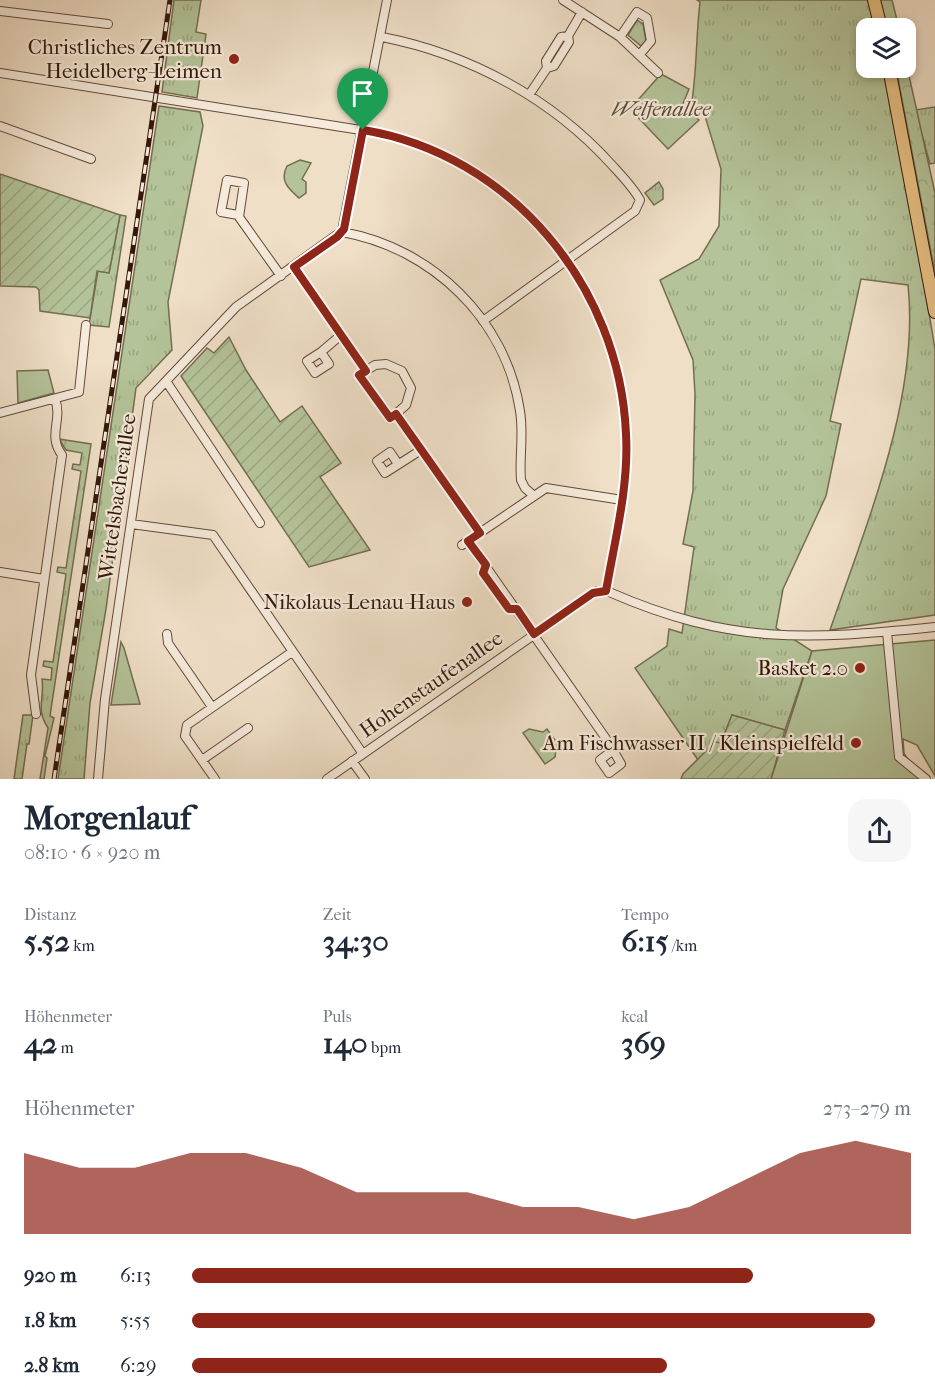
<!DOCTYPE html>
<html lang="de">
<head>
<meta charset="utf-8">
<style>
	:root { --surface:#fff; --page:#f6f6f7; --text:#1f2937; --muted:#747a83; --accent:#8f2418 }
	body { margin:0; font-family:"IM FELL French Canon",serif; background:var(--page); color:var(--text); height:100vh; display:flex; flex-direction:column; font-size:22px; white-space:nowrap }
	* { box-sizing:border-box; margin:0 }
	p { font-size:20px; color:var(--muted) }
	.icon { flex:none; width:33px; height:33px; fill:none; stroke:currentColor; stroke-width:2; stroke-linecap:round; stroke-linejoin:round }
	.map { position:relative; height:779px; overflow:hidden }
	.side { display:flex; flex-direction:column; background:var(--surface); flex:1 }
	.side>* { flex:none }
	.buttons { position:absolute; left:856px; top:18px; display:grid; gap:12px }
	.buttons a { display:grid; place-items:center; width:60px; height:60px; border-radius:12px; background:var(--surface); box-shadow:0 3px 9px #0003; font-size:30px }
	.pin { position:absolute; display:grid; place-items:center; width:51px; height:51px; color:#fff; margin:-62px -26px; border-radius:50% 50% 50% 0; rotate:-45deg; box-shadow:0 0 6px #0007 }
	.pin .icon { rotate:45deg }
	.round { display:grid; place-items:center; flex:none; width:63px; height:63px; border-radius:18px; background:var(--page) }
	.head { display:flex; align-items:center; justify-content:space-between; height:102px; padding:0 24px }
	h1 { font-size:33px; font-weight:800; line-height:45px }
	.stats { display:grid; grid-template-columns:repeat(3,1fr); gap:9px; height:102px; padding:6px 24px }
	.stats div { display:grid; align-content:center }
	.stats b { font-size:30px; font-weight:800 }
	.stats small { font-size:16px; font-weight:400 }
	.stats p { font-size:16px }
	.chart { height:168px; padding:12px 24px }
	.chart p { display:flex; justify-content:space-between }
	.chart svg { width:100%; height:108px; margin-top:6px; fill:var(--accent); opacity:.7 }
	ul { padding:0 24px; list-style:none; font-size:20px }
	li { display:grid; grid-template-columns:96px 72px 1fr; align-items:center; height:45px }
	li i { height:15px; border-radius:8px; background:var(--accent) }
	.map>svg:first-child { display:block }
	.grass { fill:url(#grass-tufts); stroke:#746e51; stroke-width:1.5 }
	.forest { fill:url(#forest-crowns); stroke:#746e51; stroke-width:1.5 }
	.park { fill:#b4c399; stroke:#746e51; stroke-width:1.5 }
	.garden { fill:url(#garden-furrows); stroke:#746e51; stroke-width:1.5 }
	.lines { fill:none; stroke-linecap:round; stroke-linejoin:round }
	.street-casing { stroke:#634a38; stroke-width:10 }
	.primary-casing { stroke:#341809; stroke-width:14 }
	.street { stroke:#f5eadb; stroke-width:8 }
	.primary { stroke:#e8c084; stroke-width:12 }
	.rail-casing { stroke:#341809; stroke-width:5 }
	.rail { stroke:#f5eadb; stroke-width:3; stroke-dasharray:9; stroke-linecap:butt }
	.route-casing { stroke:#fff; stroke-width:12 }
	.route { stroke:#8f2418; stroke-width:8 }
	.poi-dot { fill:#8f2418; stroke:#f5eadb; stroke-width:2 }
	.labels { text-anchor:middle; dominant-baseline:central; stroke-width:4.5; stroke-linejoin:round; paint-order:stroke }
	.poi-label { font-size:21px; fill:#341809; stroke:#f5eadb; text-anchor:end }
	.park-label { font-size:21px; font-style:italic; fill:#5a4b34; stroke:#f5eadb }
	.street-label { font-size:21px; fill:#341809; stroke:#f5eadb }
</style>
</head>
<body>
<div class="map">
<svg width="935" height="779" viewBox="0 0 935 779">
	<defs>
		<pattern id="grass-tufts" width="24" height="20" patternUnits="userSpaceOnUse" patternTransform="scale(1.5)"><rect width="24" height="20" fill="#b4c399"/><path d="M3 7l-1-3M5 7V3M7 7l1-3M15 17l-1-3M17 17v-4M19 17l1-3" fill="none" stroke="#9ba782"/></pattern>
		<pattern id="forest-crowns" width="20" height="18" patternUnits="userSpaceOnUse" patternTransform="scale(1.5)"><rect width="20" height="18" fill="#b4c399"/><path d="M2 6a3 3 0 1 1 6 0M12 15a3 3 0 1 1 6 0" fill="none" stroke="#9ba782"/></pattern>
		<pattern id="garden-furrows" width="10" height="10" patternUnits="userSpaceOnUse" patternTransform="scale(1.5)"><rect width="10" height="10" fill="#b4c399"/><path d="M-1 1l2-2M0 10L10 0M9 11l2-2" fill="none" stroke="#9ba782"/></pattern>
	</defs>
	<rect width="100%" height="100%" fill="#efdfc7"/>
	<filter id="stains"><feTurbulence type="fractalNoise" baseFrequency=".00333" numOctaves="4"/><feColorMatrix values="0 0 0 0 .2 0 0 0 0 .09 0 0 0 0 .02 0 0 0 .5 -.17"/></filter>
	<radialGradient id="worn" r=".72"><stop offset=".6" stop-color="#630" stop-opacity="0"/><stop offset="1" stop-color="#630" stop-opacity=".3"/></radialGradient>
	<path class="grass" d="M 174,0 L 201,0 L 196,32 L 206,34 L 197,98 L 162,92 Z
		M 697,0 L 868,0 L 875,28 L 867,28 L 867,68 L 883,68 L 904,164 L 935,349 L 935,615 L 830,630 C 866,525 920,397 908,285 L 861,279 L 830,421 L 841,424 L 826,496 L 783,589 L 776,628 L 812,651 L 785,730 L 732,715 L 721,744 L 715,742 L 698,760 L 635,668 L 667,646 L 669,629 L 682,633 L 694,547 L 683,544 L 693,491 L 695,394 L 693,360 L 660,280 L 699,259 L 719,226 L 721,169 L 705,116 L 692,101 C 697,67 696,36 700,2 Z
		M 637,20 L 643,24 L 646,41 L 641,46 L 628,35 Z
		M 159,106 L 200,112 L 203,126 L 168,302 L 172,350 L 136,388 L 106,609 L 90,703 L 84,779 L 58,779 Z
		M 935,107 L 935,163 L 930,164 L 915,110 Z
		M 659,182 L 663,189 L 663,199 L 654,205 L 645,193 Z
		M 120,215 L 126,216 L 109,327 L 89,325 L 98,271 L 109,273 Z
		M 59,439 L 91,444 L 50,716 L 54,718 L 45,756 L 47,758 L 44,779 L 40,779 L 48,728 C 35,708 45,700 42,679 L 51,680 L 52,668 L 43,666 L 44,661 L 53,662 L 66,574 L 57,572 L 58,567 L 66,568 L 81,471 L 72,469 L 73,464 L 80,465 L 82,453 L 66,450 Z
		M 23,715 L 33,715 L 29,744 L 27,744 L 22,779 L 14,779 Z"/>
	<path class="forest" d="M 880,0 L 892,0 L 899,28 L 887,28 Z
		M 906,62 L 935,193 L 935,273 L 896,68 L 906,68 Z"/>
	<path class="park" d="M 661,74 L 689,89 L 682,106 L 699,120 L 668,149 L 630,109 Z
		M 300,160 L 311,163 L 302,179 L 306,182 L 306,193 L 299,198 C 289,189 279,181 287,166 Z
		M 48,370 L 54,393 L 18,403 L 17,371 Z
		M 935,640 L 935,776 L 917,745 L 903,739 L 904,753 L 919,779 L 771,779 L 812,651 Z
		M 121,642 L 124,648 L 140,704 L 111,705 Z
		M 529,729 L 543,732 L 547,729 L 557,743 L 555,757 L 545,764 L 523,733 Z"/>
	<path class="garden" d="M 0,174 L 120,215 L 109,273 L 97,271 L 90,318 L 40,311 L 39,290 L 36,287 L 0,286 Z
		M 229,337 L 246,370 L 280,422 L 302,406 L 341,463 L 320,477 L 370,550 L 309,567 L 181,376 L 207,348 L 214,353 Z
		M 732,715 L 785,730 L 771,779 L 681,779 L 683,774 L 715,742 L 721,743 Z"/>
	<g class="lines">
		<defs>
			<path id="street" d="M 563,0 L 620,37 L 658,73
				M 0,11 L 108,24
				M 382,37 C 469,54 551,98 611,164 C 621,175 633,187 640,200 L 635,211 L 483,321
				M 620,37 L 637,12 L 647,18 L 651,41 L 641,53
				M 547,68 L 546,61 L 561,37 L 568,36
				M 0,73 L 386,134 C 523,171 622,295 626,437 C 628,489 615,540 606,591
				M 529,95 L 547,68 L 554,66 L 569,42 L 568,36 L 582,12
				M 0,126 L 91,159
				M 238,215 L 221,212 L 227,180 L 244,183 L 239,217 L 281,276
				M 342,232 C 432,248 506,319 520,411 C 524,435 519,457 521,480 L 525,488 L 534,496
				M 294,267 L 366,371
				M 321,352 L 307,361 L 315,373 L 329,364 L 321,352 L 341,335
				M 386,364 L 402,371 L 411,388 L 406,405 L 390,419 L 359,375 L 375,365 Z
				M 166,381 L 260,523
				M 0,413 L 79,392 L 86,325
				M 396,414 L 480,533
				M 398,464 L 390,452 L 377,461 L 385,473 L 421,450
				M 131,524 L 213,535 L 363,754
				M 468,541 L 609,743 L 621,764 L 609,773 L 600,760 L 612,751
				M 462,545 L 546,488 L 622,500
				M 486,565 L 483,572 L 509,609 L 517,609
				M 0,572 L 44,579
				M 887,632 L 899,757 L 926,779
				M 167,634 L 168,643 L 212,707
				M 36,714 L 31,675 L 62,455 C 47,435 63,420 55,399
				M 202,760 L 248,728
				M 352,761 L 365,779
				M 98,779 L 105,699 L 149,399 L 236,307 L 342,231 L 387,0
				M 215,779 L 185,736 L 187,725 L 292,652
				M 327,779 L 597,591 L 609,592 C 731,645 806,640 935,627"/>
			<path id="primary" d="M 874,0 L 881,28
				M 889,68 L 935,312"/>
		</defs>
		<use href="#street" class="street-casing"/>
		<use href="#primary" class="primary-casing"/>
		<use href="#street" class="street"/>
		<use href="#primary" class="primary"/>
		<defs>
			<path id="rail" d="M 54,779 L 170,0"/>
		</defs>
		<use href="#rail" class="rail-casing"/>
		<use href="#rail" class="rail"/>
	</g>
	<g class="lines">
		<defs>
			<path id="route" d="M 363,130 C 510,154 620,286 626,434 C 629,486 615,539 606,591 L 593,593 L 534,634 L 517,609 L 509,609 L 483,573 L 486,565 L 468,541 L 480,533 L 396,414 L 390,418 L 359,375 L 366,371 L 294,267 L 337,237 L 344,229 Z"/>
		</defs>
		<use href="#route" class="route-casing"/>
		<use href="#route" class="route"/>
	</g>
	<g class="poi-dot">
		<circle cx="234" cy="59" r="6"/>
		<circle cx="467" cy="602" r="6"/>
		<circle cx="860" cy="668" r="6"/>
		<circle cx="856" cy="743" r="6"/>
	</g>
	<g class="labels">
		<g class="poi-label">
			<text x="222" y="47">Christliches Zentrum<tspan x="222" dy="24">Heidelberg-Leimen</tspan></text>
			<text x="455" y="602">Nikolaus-Lenau-Haus</text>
			<text x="848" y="668">Basket 2.0</text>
			<text x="844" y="743">Am Fischwasser II / Kleinspielfeld</text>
		</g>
		<g class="park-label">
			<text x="661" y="109">Welfenallee</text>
		</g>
		<g class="street-label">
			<text transform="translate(117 497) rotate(-82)">Wittelsbacherallee</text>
			<text transform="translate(431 684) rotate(-35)">Hohenstaufenallee</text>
		</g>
	</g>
	<rect width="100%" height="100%" filter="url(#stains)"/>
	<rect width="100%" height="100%" fill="url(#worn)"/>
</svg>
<div class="buttons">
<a><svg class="icon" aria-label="layers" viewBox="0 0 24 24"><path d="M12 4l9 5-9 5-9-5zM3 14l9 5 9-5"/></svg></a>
</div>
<div class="pin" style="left:363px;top:130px;background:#1e9e55"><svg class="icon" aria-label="arrive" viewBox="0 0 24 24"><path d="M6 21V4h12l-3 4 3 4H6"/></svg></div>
</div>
<section class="side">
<div class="head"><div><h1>Morgenlauf</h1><p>08:10 · 6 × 920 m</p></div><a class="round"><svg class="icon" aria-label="share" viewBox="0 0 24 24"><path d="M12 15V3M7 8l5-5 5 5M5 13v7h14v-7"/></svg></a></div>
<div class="stats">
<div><p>Distanz</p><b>5.52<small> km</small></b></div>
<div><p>Zeit</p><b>34:30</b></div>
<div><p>Tempo</p><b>6:15<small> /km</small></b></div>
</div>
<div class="stats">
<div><p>Höhenmeter</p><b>42<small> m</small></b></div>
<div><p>Puls</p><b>140<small> bpm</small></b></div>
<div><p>kcal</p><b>369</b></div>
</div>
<div class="chart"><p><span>Höhenmeter</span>273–279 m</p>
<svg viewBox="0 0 160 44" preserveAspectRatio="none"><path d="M0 44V11L10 17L20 17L30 11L40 11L50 17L60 27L70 27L80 27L90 33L100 33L110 38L120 33L130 22L140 11L150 6L160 11V44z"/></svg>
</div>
<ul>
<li><b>920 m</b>6:13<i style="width:78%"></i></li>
<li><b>1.8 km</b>5:55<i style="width:95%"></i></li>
<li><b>2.8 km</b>6:29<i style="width:66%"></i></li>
</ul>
</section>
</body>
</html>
